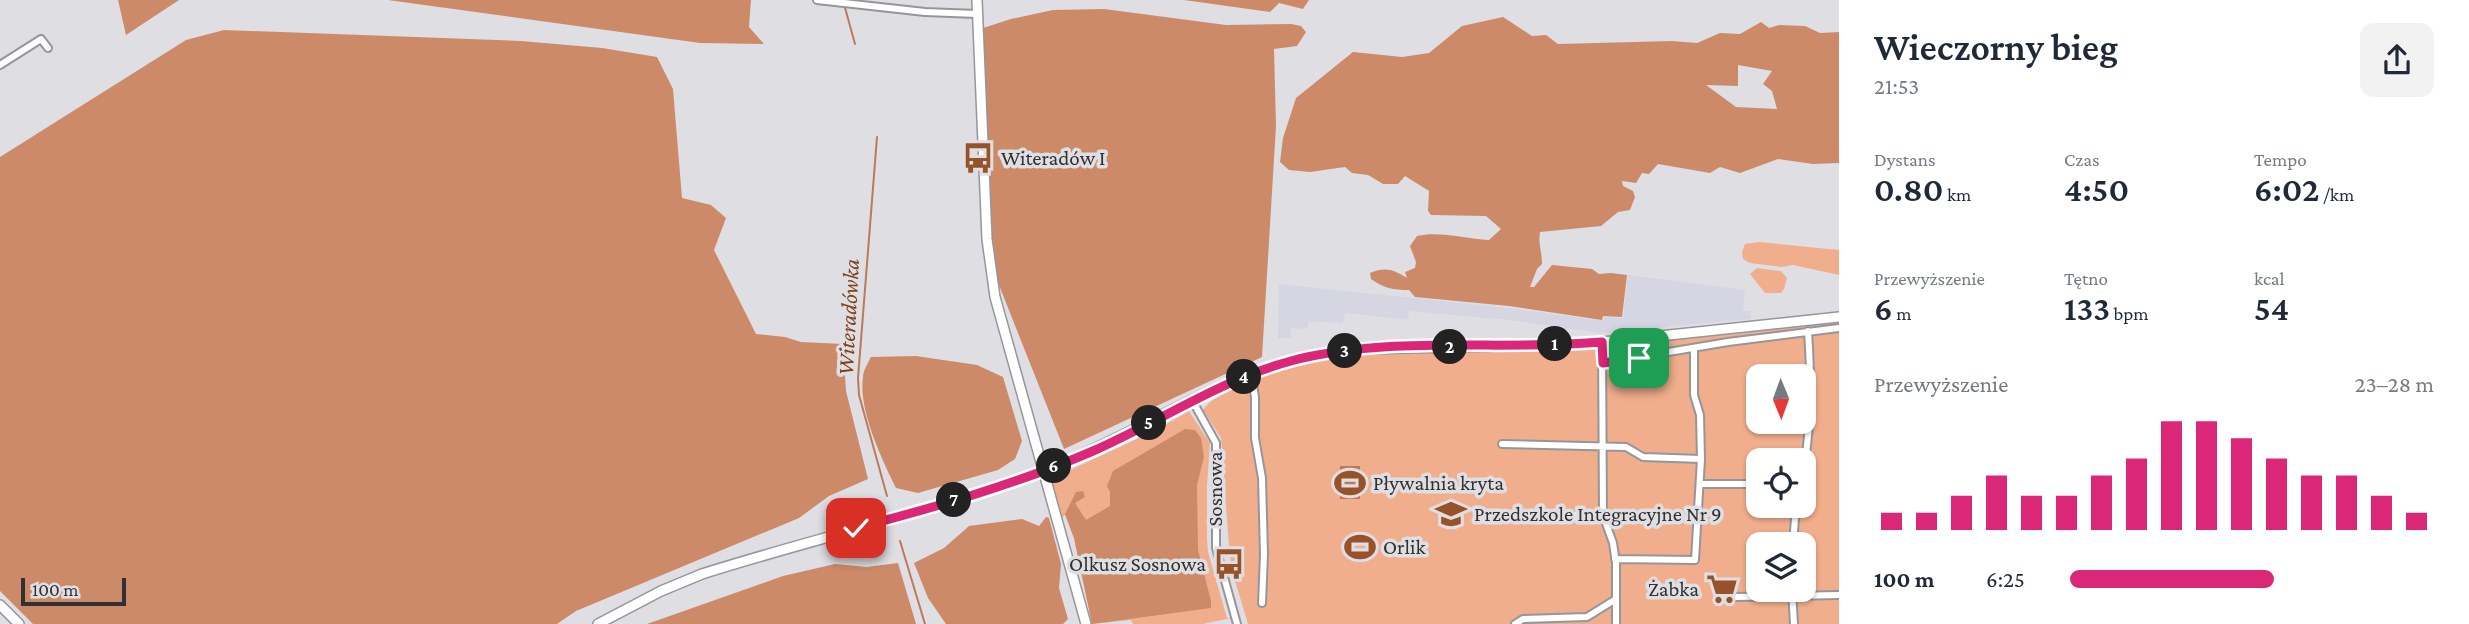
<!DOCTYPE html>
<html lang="pl">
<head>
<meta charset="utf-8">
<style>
	:root { --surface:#fff; --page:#f2f2f3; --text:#1f2937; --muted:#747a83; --accent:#db2777 }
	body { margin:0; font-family:"Crimson Pro",serif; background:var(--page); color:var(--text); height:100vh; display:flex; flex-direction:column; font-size:26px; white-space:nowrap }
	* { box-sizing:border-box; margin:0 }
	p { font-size:23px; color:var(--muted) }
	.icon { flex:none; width:38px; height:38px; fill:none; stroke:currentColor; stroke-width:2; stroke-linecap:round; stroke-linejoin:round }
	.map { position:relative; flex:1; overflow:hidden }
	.details { display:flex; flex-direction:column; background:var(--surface); width:630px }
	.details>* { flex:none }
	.needle { width:46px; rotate:179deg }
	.buttons { position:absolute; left:1746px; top:364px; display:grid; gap:14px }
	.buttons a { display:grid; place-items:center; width:70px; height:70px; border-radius:14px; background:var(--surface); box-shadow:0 2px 5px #0004; font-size:35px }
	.scale { position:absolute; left:21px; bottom:18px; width:105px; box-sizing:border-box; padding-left:7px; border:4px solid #313133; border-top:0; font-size:19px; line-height:24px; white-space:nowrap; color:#313133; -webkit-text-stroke:5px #dfdfe3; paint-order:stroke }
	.pin { position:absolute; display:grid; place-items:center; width:60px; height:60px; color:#fff; margin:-30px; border-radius:14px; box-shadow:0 4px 10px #0006 }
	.km { position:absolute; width:35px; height:35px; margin:-18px; border-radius:50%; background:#222; color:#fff; font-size:19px; line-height:35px; text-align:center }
	.round { display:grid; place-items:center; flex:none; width:74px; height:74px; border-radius:14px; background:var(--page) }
	.overview { display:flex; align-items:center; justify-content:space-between; height:119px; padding:0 35px }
	h1 { font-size:38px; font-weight:600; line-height:52px }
	.figures { display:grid; grid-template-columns:repeat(3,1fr); gap:10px; height:119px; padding:7px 35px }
	.figures div { display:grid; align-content:center }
	.figures b { font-size:35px; font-weight:600 }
	.figures small { font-size:19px; font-weight:400 }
	.figures p { font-size:19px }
	.chart { height:196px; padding:14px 35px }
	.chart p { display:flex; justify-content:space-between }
	.chart svg { width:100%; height:126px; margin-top:7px; stroke:var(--accent); stroke-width:6 }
	ul { padding:0 35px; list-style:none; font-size:23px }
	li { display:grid; grid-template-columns:112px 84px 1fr; align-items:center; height:52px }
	li i { height:18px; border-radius:9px; background:var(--accent) }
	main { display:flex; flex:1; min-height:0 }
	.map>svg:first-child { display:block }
	.built { fill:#d6d6e2 }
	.green { fill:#f1ae8c; fill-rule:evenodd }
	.forest { fill:#cc8a69; fill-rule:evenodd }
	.water { fill:#bb7a59 }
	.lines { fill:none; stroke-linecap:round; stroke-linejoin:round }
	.stream { stroke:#bb7a59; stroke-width:2 }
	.street-casing { stroke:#96969a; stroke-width:10 }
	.secondary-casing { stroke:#96969a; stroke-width:12 }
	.street { stroke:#fff; stroke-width:6 }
	.secondary { stroke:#fff; stroke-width:9 }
	.route-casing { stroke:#fff; stroke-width:14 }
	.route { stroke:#db2777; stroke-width:9 }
	.labels { text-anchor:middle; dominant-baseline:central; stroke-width:7; stroke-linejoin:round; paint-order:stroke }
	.poi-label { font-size:21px; fill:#313133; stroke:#dfdfe3; text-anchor:start }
	.street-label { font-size:21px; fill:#313133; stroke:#dfdfe3 }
	.water-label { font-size:23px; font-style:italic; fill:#7f401c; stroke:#dfdfe3 }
</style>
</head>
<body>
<main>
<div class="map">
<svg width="1839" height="624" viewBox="0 0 1839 624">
	<rect width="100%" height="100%" fill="#dfdfe3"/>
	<path class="built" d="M 1628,275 L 1745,290 L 1743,311 L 1750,311 L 1751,319 L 1600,333 L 1508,320 L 1409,311 L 1408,320 L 1345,313 L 1343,323 L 1309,321 L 1307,329 L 1291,328 L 1291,338 L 1278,338 L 1279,284 L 1509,308 L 1603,321 L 1604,317 L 1623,318 Z"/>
	<path class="green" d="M 1759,242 L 1839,250 L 1839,275 L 1793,265 L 1782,267 L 1750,263 L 1743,259 L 1742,252 L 1745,244 Z
		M 1757,268 L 1781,271 L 1787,278 L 1784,289 L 1781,293 L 1765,293 L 1750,274 Z
		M 1839,321 L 1839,624 L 1248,624 L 1232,571 L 1229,547 L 1221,438 L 1203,410 C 1209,400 1223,395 1233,389 C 1342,331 1477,358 1595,347 C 1677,340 1758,330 1839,321 ZM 1759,376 L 1804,376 L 1804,422 L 1759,422 ZM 1759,460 L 1804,460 L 1804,506 L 1759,506 ZM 1759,544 L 1804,544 L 1804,590 L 1759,590 Z
		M 1189,411 L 1210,443 L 1207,486 L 1207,539 L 1208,552 L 1227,618 L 1231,618 L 1203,624 L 1133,624 L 1131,620 L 1092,624 L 1074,538 L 1065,515 L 1062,518 L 1052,481 L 1057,476 L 1154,431 Z"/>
	<path class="forest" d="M 118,0 L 179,0 L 126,35 Z
		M 388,0 L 751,0 L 749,27 L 764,44 L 700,43 Z
		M 1184,0 L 1309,0 L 1303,9 L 1279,3 L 1270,12 Z
		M 1104,9 L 1226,25 L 1291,24 L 1301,26 L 1306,32 L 1297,46 L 1274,49 L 1276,126 L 1262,357 L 1064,449 L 993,270 L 988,222 L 983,28 L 1011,19 L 1053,10 Z
		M 1503,17 L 1532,36 L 1546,35 L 1558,44 L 1672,41 L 1697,43 L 1720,33 L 1740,34 L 1761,22 L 1769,28 L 1779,25 L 1805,26 L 1820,33 L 1839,32 L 1839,163 L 1813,164 L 1778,159 L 1740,173 L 1720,167 L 1710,173 L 1658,164 L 1649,174 L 1642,173 L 1636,183 L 1622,181 L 1623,186 L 1633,191 L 1635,197 L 1630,210 L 1618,212 L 1601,226 L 1540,232 C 1538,245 1542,251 1542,264 L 1537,269 L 1530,287 L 1534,287 L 1552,265 L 1592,269 L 1599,274 L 1611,273 L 1627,275 L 1622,317 L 1603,316 L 1602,320 L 1509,306 L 1415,297 L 1409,290 C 1394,290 1383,288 1371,279 L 1370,273 C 1385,266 1395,270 1407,278 L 1405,272 L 1415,268 L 1416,262 L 1410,246 L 1417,236 C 1440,231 1465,239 1489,240 L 1501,229 L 1486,216 L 1431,215 L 1428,211 L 1429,191 L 1405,176 L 1398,184 L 1383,184 L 1368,175 L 1352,173 L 1345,167 L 1310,172 L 1289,170 L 1280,162 L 1283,138 L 1296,98 L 1353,52 L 1402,57 L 1429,53 L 1462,26 ZM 1738,65 L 1772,71 L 1763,84 L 1772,91 L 1777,109 L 1736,107 L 1706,85 L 1738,86 Z
		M 224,30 L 521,41 L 602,48 L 657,57 L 673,89 L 682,198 L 711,205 L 726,218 L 714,250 L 756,334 L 785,337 L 801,342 L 843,344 L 846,391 L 868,479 L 829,496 L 799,518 L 576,611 L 557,624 L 33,624 L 0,591 L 0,157 L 186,40 Z
		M 916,356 L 977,365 L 1003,377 L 1022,441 L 1015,459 L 998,470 L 918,493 L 896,488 C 882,460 858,409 863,377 C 863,371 868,363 871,357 Z
		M 1185,429 L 1195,430 L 1201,438 L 1204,457 L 1197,485 L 1198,550 L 1211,601 L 1211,608 L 1092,624 L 1074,538 L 1065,514 L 1076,492 L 1083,491 L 1085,497 L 1075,503 L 1086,520 L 1110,506 L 1110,492 L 1107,486 L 1113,471 Z
		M 1046,517 L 1049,518 L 1061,564 L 1059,588 L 1068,619 L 1063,624 L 946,624 L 928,598 L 914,563 L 944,548 L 969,526 L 1022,519 L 1039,526 Z
		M 898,563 L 916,624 L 647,624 L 783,576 L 835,564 L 867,567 Z"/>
	<path class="water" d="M 1340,466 L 1360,466 L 1360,499 L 1340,499 Z"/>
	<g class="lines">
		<path class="stream" d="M 844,4 L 855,44
			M 877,137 L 858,378 L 859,395 L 887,496
			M 900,541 L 925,624"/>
		<defs>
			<path id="street" d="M 817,0 L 925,12 L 977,14
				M 0,65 L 41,39 L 48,48
				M 1602,342 L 1603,515 L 1613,543 L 1616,563 L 1616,624
				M 1603,363 L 1728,342 L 1839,328
				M 1251,374 L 1255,397 L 1255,438 L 1262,478 L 1264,555 L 1262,603
				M 1192,400 L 1216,443 L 1216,548 L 1237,624
				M 1502,444 L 1626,447 L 1643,457 L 1701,459
				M 1804,466 C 1812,423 1811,375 1808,331
				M 1701,484 L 1759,484
				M 1491,515 L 1603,515
				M 1793,544 L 1796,506
				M 1615,559 L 1695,560 L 1701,459 L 1700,415 L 1694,395 L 1694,348
				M 1792,590 L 1794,624
				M 1735,597 L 1839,595
				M 1515,624 L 1523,619 L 1587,617 L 1616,599"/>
			<path id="secondary" d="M 977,0 L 987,239 L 995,297 L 1086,624
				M 0,605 L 19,624
				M 598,624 L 661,591 L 702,574 C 818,537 939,511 1053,467 C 1132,436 1204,386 1286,362 C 1312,355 1338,352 1365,349 L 1584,344 L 1839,317"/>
		</defs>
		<use href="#street" class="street-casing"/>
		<use href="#secondary" class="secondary-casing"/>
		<use href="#street" class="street"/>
		<use href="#secondary" class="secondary"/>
	</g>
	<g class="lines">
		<defs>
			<path id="route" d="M 856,528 C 936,507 1017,484 1093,451 C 1159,422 1220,380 1291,361 C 1389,335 1501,351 1602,342 L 1603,363 L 1639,358"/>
		</defs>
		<use href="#route" class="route-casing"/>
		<use href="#route" class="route"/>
	</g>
	<defs>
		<symbol id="bus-bare" viewBox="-9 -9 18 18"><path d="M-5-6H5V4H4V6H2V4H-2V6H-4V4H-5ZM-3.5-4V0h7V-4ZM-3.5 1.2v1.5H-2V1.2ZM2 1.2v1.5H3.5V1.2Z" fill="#98522a" stroke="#dfdfe3" stroke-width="2.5" paint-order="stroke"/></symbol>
		<symbol id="stadium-bare" viewBox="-9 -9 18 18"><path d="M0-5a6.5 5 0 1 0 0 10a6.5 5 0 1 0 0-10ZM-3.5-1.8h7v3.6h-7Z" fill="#98522a" stroke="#dfdfe3" stroke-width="2.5" paint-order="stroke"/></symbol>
		<symbol id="school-bare" viewBox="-9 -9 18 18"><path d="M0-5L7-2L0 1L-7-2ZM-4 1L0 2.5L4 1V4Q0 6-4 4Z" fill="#98522a" stroke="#dfdfe3" stroke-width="2.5" paint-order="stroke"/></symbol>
		<symbol id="supermarket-bare" viewBox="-9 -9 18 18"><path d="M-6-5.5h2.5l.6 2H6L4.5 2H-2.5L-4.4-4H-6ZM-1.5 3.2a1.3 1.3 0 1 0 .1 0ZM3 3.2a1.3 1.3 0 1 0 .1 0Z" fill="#98522a" stroke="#dfdfe3" stroke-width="2.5" paint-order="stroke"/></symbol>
	</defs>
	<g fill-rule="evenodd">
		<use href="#bus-bare" x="956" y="136" width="44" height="44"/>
		<use href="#stadium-bare" x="1328" y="461" width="44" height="44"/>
		<use href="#school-bare" x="1429" y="492" width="44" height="44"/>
		<use href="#stadium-bare" x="1338" y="525" width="44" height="44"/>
		<use href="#bus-bare" x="1207" y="542" width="44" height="44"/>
		<use href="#supermarket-bare" x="1700" y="567" width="44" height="44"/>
	</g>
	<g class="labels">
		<g class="poi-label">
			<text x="1001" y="158">Witeradów I</text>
			<text x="1373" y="483">Pływalnia kryta</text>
			<text x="1474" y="514">Przedszkole Integracyjne Nr 9</text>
			<text x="1383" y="547">Orlik</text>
			<text x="1206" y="564" text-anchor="end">Olkusz Sosnowa</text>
			<text x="1699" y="589" text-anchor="end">Żabka</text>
		</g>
		<g class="street-label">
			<text transform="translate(1215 489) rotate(-90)">Sosnowa</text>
		</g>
		<g class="water-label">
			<text transform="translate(848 317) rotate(-87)">Witeradówka</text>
		</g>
	</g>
</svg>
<div class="buttons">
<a><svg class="needle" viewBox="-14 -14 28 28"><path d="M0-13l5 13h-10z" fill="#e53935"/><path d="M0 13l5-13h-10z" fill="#747a83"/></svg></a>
<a><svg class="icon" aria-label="locate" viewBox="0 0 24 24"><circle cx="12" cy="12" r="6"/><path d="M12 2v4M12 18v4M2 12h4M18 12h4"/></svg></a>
<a><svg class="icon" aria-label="layers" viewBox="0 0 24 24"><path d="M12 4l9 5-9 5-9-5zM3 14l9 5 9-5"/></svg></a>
</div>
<div class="scale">100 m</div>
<div class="pin" style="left:1639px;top:358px;background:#1e9e55"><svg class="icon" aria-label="arrive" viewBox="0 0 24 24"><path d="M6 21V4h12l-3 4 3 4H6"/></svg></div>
<div class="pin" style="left:856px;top:528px;background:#d93025"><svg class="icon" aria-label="check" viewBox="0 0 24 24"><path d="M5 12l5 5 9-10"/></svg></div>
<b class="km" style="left:1555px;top:344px">1</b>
<b class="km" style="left:1450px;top:347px">2</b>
<b class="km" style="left:1345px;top:351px">3</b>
<b class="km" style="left:1244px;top:377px">4</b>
<b class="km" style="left:1149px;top:423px">5</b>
<b class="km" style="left:1054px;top:466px">6</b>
<b class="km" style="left:954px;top:500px">7</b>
</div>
<section class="details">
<div class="overview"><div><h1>Wieczorny bieg</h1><p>21:53</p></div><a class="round"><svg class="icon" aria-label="share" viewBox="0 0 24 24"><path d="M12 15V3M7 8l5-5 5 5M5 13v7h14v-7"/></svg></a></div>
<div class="figures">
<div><p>Dystans</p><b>0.80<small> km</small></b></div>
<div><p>Czas</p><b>4:50</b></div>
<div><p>Tempo</p><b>6:02<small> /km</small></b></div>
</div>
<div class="figures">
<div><p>Przewyższenie</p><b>6<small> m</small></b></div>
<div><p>Tętno</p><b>133<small> bpm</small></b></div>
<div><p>kcal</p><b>54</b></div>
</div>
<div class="chart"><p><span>Przewyższenie</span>23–28 m</p>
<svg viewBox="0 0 160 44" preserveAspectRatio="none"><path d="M5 44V38M15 44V38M25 44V32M35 44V25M45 44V32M55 44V32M65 44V25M75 44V19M85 44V6M95 44V6M105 44V12M115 44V19M125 44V25M135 44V25M145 44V32M155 44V38"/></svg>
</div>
<ul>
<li><b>100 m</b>6:25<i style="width:56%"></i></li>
</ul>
</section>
</main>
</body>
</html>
